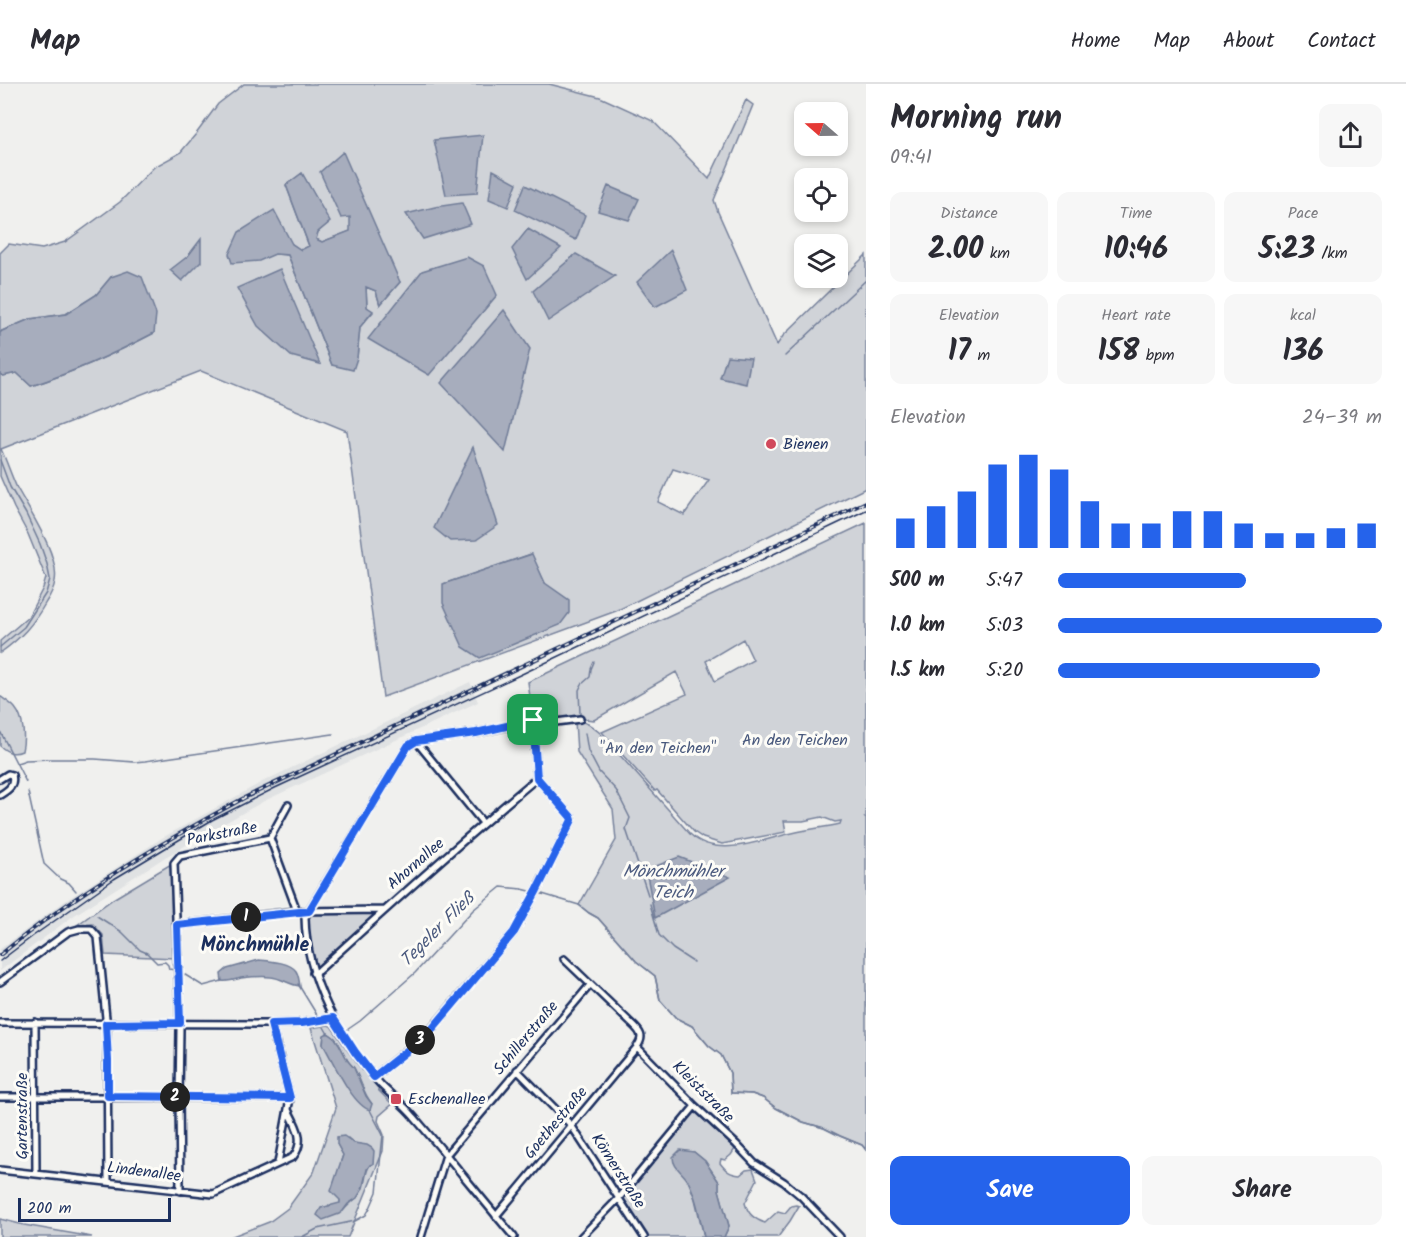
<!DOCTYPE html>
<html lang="en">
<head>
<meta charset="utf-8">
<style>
	:root { --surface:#fff; --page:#f7f7f7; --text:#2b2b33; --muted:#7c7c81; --line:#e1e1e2; --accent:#2563eb }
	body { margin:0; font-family:Kalam,sans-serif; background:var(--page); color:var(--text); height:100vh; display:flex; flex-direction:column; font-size:22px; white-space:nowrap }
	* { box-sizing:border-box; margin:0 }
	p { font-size:20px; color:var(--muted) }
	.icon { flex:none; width:33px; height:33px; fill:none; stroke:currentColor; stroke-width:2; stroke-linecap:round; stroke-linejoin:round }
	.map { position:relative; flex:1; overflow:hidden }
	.details { display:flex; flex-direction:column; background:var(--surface); width:540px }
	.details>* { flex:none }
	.needle { width:39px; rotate:290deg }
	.tools { position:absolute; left:794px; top:18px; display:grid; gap:12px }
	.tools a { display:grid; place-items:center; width:54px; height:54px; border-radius:12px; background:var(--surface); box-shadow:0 3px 9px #0003; font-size:30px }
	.scale { position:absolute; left:18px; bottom:15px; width:153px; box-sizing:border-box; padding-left:6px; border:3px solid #1b2f5e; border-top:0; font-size:16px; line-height:21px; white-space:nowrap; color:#1b2f5e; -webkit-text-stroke:4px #fdfcf7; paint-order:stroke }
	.pin { position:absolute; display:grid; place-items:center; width:51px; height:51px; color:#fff; margin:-26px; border-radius:12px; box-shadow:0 3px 9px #0006 }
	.km { position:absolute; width:30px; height:30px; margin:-15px; border-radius:50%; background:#222; color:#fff; font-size:16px; line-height:30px; text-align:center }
	.round { display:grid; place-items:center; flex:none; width:63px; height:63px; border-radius:12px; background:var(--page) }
	.summary { display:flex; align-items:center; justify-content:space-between; height:102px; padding:0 24px }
	h1 { font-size:33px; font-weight:700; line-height:45px }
	.stats { display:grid; grid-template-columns:repeat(3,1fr); gap:9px; height:102px; padding:6px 24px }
	.stats div { display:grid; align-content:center; border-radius:12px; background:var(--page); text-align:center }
	.stats b { font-size:30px; font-weight:700 }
	.stats small { font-size:16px; font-weight:400 }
	.stats p { font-size:16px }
	.chart { height:168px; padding:12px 24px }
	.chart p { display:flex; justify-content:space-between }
	.chart svg { width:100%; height:108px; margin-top:6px; stroke:var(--accent); stroke-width:6 }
	.cta { display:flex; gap:12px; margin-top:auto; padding:12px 24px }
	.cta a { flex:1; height:69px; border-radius:12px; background:var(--accent); color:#fff; font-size:24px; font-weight:700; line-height:69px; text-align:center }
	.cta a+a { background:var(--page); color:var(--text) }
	ul { padding:0 24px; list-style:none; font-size:20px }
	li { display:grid; grid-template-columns:96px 72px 1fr; align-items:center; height:45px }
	li i { height:15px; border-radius:8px; background:var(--accent) }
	header { display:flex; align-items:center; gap:36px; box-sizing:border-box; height:84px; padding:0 30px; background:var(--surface); border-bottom:2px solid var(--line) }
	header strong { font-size:28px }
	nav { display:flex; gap:33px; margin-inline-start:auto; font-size:21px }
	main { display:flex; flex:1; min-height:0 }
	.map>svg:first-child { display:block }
	.built { fill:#e0e2e3 }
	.green { fill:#d0d3d8; stroke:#76819b; stroke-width:1.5; fill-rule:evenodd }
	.water { fill:#a7adbd; stroke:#6f7b97; stroke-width:1.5 }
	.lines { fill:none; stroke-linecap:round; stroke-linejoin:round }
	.stream { stroke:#6f7b97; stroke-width:1.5 }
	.minor-casing { stroke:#1b2f5e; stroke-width:10 }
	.minor { stroke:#fdfcf7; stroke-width:5 }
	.tram { stroke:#1b2f5e; stroke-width:1.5 }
	.rail-casing { stroke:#1b2f5e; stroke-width:4 }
	.rail { stroke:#fdfcf7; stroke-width:1.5; stroke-dasharray:4.5; stroke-linecap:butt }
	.route-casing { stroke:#fff; stroke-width:12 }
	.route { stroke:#2563eb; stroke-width:8 }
	.poi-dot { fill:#d1495b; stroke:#fdfcf7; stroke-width:2 }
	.labels { text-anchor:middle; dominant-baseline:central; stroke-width:6; stroke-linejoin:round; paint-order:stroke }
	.poi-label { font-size:16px; fill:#1b2f5e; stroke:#fdfcf7; text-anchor:start }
	.park-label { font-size:16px; fill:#48587c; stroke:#fdfcf7 }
	.street-label { font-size:16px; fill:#1b2f5e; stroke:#fdfcf7 }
	.water-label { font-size:18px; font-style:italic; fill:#4c5b7f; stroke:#fdfcf7 }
	.quarter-label { font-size:20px; font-weight:bold; fill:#1b2f5e; stroke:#fdfcf7 }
</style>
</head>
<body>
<header>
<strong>Map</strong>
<nav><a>Home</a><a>Map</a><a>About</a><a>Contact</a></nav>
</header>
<main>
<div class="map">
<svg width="866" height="1153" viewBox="0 0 866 1153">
	<rect width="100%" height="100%" fill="#f0f0ee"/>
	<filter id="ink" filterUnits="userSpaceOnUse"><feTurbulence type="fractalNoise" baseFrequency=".0167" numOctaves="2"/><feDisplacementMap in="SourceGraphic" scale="12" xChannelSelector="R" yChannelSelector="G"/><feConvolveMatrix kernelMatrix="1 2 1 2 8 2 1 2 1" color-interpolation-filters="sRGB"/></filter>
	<g filter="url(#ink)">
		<path class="built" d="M 470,598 L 478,618 L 264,717 L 167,772 L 73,832 L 0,887 L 0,865 L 65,817 L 162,754 L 262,698 Z"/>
		<path class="green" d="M 244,0 L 549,0 L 600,13 L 653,37 L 709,95 L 746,16 L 753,21 L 714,116 L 718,128 L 777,261 L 783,252 L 866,171 L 866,404 L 616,527 L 383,613 L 347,347 L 201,287 L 1,365 C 7,378 11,391 17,404 C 29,426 60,472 55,497 C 54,504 50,512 46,518 C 33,541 21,554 0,569 L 0,557 L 28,533 L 43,504 L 46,494 L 28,450 L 14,424 L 0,392 L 0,290 L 3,292 L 17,289 L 31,302 C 74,288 114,270 154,249 L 111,193 L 96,211 L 66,230 L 30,235 L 2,247 L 0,249 L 0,169 L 9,160 L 42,165 L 65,158 L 120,118 L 154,83 L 180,69 L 196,50 L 218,20 ZM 302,89 L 329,138 L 318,148 L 316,155 L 322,158 L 351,147 L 351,133 L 400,198 L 380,221 L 376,207 L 366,203 L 367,223 L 373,228 L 360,243 L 357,274 L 332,281 L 288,171 L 275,170 L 292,160 L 301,166 L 309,162 L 286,101 ZM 673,385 L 709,396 L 684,431 L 658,418 ZM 531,470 L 545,499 L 443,500 Z
			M 866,439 L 866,734 L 865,734 L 866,735 L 866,1066 L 862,1061 L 840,1052 L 824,1044 L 803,1038 L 776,1024 L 763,1014 L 752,1010 L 731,1009 L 730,989 L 721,971 L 709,962 L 692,942 L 676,934 L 660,916 L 655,892 L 636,877 L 598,834 L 589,829 L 579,821 L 616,756 L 613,725 L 577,668 L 575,637 C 585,636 593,643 600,649 L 690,750 C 715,774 757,758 784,751 C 803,746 822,744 840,740 L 841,737 L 835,738 L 822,733 L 803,737 L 784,737 L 786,748 L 722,760 L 703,754 L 694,748 L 657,706 L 655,707 L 602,648 L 687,610 L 676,588 L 594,636 L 575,634 L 533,635 L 528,598 ZM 743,555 L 753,576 L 715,597 L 706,577 Z
			M 0,612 C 5,616 11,619 15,624 C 24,635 25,654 22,667 C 13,671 7,668 0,662 Z
			M 171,780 L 175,874 L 105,871 L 103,851 L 93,840 L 77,841 L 113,815 Z
			M 309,827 L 384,827 L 314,888 L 305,833 Z
			M 328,941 L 331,942 L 356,978 L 378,1003 L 378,1006 L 390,1018 L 395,1018 L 379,1032 L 378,1037 L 384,1051 L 383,1067 L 348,1153 L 230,1153 L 269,1138 L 288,1124 L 314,1088 L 336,1024 L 311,944 ZM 328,949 C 341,957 340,966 348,977 C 351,982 351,979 354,984 C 361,996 363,1009 372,1020 L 323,960 L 324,952 ZM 348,1054 L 354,1059 L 362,1061 L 370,1081 C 365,1088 366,1096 363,1104 C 359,1114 349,1119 343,1127 L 328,1121 L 332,1122 L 340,1120 L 341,1077 L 343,1071 L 337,1060 Z
			M 698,1025 L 730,1056 L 735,1065 L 731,1071 L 725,1076 L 721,1075 L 720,1079 C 726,1087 730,1090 740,1091 L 746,1086 L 753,1085 L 757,1096 L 745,1119 C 748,1130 754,1135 765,1139 L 778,1127 L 785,1129 L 791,1122 L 796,1121 L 799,1122 L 790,1137 L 778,1153 L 724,1153 L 729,1142 L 719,1106 L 719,1098 L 705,1077 L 694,1068 L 688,1096 L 695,1115 L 704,1153 L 646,1153 L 621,1114 L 695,1026 Z
			M 0,1135 L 24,1141 L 92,1153 L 0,1153 Z"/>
		<path class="water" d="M 483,51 L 477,109 L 446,111 L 434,56 Z
			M 343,68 L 400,198 L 380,221 L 376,207 L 366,203 L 367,223 L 373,227 L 360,243 L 357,274 L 353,286 L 332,281 L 288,171 L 275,170 L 259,177 L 232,179 L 229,170 L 239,148 L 274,126 L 292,160 L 301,166 L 309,162 L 286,101 L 302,89 L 330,138 L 318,148 L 316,155 L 322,158 L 350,147 L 350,133 L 341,134 L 320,88 Z
			M 493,86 L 517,99 L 508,123 L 489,115 Z
			M 525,101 L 585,131 L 576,156 L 515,126 Z
			M 608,102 L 639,115 L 629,136 L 598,127 Z
			M 462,119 L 471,140 L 423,155 L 406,130 L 435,123 Z
			M 528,145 L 561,164 L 527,195 L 512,165 Z
			M 201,155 L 201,178 L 182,197 L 170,186 L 188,172 Z
			M 671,166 L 687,206 L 655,223 L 637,198 Z
			M 576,170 L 615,192 L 548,237 L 533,207 Z
			M 467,173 L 484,182 L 497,211 L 429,291 L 368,255 L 422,187 Z
			M 280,185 L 320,280 L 291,272 L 258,242 L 237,204 Z
			M 128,187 L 142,193 L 156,230 L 154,249 C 114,270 74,288 31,302 L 17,289 L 3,292 L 0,290 L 0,249 L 2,247 L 30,235 L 66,230 L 96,211 L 111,193 Z
			M 504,226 L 530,265 L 505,368 L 441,299 Z
			M 727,272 L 751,274 L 746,300 L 720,294 Z
			M 473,363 L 498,441 L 476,456 L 450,457 L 434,444 Z
			M 532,470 L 545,499 L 569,516 L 569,529 L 560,541 L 480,574 L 463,563 L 443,519 L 443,500 Z
			M 679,773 L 730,793 L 655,834 L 646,786 Z
			M 259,876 C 270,877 290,878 296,887 C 299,892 299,897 300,902 C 289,901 282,894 271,893 C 263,892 250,893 241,894 C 234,896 230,898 222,897 L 221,890 L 227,885 Z
			M 328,949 L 335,954 L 339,960 L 348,977 L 354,984 L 366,1012 L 372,1020 L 370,1026 C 352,1021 333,977 323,960 L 324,951 Z
			M 344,1052 L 354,1059 L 367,1061 L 372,1064 L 374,1067 L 373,1080 L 370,1081 L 367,1085 L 362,1106 L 357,1114 L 348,1120 L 343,1127 L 339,1130 L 323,1136 L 317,1131 L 321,1124 L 340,1119 L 340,1116 L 331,1107 L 343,1071 L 337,1060 L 337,1053 Z
			M 680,1066 L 694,1068 L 705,1077 L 719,1098 L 719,1106 L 729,1142 L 724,1153 L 704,1153 C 700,1135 697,1114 688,1097 C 683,1088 673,1084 673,1073 Z"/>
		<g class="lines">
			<path class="stream" d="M 785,272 L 866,196
				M 0,376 L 10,403 L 26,430 L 40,460 L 47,480 L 50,495 L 46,509 L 24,543 L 0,563
				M 580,630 L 579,606 L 582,600 L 590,593 L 591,585 L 594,578
				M 0,647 L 26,698
				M 585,649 L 588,667 L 599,688 L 616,706 L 630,734 L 626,745 L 648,811
				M 17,679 L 26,676 L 51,675 L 95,675 L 134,678 L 145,677 L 333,650
				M 28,708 L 44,780 L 60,795 L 69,799 L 76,807
				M 539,809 L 579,821 L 589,829 L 598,834 L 636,877 L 655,892 L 660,916 L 676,934 L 692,942 L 709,962 L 721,971 L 730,989 L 731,1009 L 752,1010 L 763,1014 L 776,1024 L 803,1038 L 824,1044 L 840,1052 L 862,1061 L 866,1066
				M 650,820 L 659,851 L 673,865 L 693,878
				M 97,832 L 122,848 L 140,866 L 147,869 L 157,879 L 165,878 L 168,881 L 169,885 L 175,886
				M 182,889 L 203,902 L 222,897
				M 298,900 L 317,931
				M 324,943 L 328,950
				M 344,948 L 360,937 L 415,889 L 473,826 L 501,803 L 522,805 L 534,808
				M 302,1153 L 317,1145 L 355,1137 L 366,1131 L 370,1124 L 377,1108 L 383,1051 L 370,1026"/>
			<defs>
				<path id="minor" d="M 416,657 L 483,739
					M 0,695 L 8,690 L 12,691 C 15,702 8,706 0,711
					M 288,721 L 270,754 L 297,827
					M 177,841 L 297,827 L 385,826
					M 564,875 L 635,943 C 642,950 643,954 637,963 L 695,1022 L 736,1060 L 754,1079 L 784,1098 L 801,1112 L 840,1153
					M 313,889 L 318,887 C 390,821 463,756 537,694
					M 0,898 L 68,848 L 79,845 L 91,845 L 98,853 L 107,944 L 108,1098
					M 35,938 L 36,1090
					M 0,939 L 271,940 L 302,939 L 333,934
					M 271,940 L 290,1014 L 278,1079
					M 517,986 L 571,1041 L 644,1153
					M 374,993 L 428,949 L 514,848 L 537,806 L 572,736 L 571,733 L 537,694 L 533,637
					M 0,1013 L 108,1013 L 290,1014
					M 0,1086 L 213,1110 L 293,1073 C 306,1057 296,1041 288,1026
					M 180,1107 L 179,1014 L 180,945 L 174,779 L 180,772 L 270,754
					M 496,1132 L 637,963
					M 421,1153 L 446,1071 L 590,901
					M 514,1153 C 480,1113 448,1072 414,1033 C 404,1021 392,1012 381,1001 C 340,956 306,895 305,833 L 408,662 L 416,657 L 476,649 L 533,637 L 556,638 L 580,635
					M 581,1153 L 619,1114 L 695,1022"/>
			</defs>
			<use href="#minor" class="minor-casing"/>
			<use href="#minor" class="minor"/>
			<path class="tram" d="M 0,877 L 33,852 L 114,795 L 212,736 L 275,704 L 524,589 L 866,426"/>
			<defs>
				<path id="rail" d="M 0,871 C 74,810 159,760 244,714 L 866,418"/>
			</defs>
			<use href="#rail" class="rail-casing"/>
			<use href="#rail" class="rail"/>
		</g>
	</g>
	<g class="lines" filter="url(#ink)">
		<defs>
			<path id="route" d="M 533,636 L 537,694 L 571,733 L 572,736 L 537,806 L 514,848 L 428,950 L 374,993 L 355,968 L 333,934 L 302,939 L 271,940 L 290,1014 L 108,1012 L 108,977 L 106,940 L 180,939 L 177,841 L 309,827 L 408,662 L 416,657 L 476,649 Z"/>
		</defs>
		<use href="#route" class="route-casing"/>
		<use href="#route" class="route"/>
	</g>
	<g class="poi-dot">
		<circle cx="771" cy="360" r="6"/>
		<rect x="390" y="1009" width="12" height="12" rx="3"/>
	</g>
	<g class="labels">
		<g class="poi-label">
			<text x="783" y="360">Bienen</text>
			<text x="408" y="1015">Eschenallee</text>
		</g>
		<g class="park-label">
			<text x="795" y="656">An den Teichen</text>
			<text x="658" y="664">"An den Teichen"</text>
		</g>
		<g class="street-label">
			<text transform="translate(222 750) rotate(-11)">Parkstraße</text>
			<text transform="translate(416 780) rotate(-41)">Ahornallee</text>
			<text transform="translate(526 954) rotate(-50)">Schillerstraße</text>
			<text transform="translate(703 1008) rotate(45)">Kleiststraße</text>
			<text transform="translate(22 1032) rotate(-90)">Gartenstraße</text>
			<text transform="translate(556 1039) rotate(-50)">Goethestraße</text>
			<text transform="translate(618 1087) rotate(57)">Körnerstraße</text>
			<text transform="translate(144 1088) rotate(7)">Lindenallee</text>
		</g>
		<g class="water-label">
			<text x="673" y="788">Mönchmühler<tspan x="673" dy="21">Teich</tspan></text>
			<text transform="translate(438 846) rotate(-45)">Tegeler Fließ</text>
		</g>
		<g class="quarter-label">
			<text x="255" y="862">Mönchmühle</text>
		</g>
	</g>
</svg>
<div class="tools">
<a><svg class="needle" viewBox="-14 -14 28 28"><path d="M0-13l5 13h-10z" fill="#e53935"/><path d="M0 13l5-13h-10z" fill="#7c7c81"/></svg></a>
<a><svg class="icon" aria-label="locate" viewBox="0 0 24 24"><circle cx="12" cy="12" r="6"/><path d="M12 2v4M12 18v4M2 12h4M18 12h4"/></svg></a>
<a><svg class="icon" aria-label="layers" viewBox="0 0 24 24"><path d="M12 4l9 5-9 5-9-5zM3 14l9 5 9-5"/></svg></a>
</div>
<div class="scale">200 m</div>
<div class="pin" style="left:533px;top:636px;background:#1e9e55"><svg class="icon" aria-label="arrive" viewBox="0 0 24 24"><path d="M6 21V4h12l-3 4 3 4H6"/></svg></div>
<b class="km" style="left:246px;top:833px">1</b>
<b class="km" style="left:175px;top:1013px">2</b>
<b class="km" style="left:420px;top:956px">3</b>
</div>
<section class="details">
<div class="summary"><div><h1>Morning run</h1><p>09:41</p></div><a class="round"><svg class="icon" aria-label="share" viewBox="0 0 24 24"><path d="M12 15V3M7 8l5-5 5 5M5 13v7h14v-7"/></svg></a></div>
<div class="stats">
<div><p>Distance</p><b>2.00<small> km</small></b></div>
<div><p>Time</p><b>10:46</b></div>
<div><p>Pace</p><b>5:23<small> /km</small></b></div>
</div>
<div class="stats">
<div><p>Elevation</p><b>17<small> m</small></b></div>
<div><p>Heart rate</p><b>158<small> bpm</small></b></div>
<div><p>kcal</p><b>136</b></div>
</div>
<div class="chart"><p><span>Elevation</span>24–39 m</p>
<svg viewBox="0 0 160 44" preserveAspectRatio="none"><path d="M5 44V32M15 44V27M25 44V21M35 44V10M45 44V6M55 44V12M65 44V25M75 44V34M85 44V34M95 44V29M105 44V29M115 44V34M125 44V38M135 44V38M145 44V36M155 44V34"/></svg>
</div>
<ul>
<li><b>500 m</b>5:47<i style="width:58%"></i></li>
<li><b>1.0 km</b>5:03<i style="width:100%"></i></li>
<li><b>1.5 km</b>5:20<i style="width:81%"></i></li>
</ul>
<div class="cta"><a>Save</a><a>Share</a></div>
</section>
</main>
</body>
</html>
